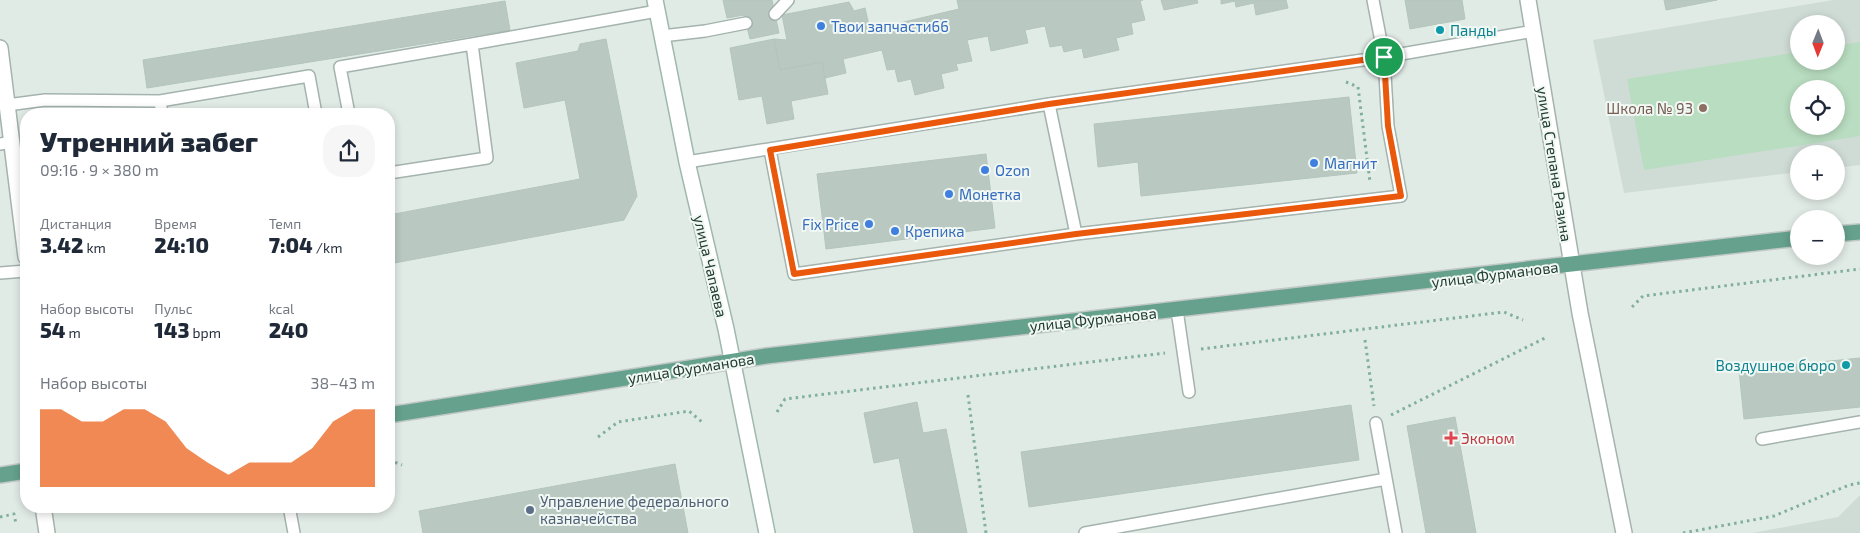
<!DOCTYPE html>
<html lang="ru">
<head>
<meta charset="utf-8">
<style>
	:root { --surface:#fff; --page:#f6f6f7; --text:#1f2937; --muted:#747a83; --accent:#ea580c }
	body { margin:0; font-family:"Exo 2",sans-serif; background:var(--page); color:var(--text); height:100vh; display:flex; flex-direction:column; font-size:19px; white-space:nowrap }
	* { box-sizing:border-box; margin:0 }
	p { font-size:16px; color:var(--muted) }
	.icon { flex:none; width:28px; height:28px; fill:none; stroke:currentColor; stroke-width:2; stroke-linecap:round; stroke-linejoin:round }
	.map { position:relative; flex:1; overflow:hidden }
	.details { position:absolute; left:20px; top:108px; width:375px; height:405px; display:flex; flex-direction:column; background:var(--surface); border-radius:20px; box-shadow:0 2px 8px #0003 }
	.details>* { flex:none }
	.needle { width:32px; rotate:181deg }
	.tools { position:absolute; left:1790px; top:15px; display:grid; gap:10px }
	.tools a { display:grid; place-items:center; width:55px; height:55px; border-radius:50%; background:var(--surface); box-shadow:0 2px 8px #0003; font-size:25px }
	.pin { position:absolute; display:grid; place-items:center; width:42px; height:42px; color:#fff; margin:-21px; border:2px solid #fff; border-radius:50%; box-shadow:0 1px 5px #0007 }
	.round { display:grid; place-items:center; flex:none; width:52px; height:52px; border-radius:20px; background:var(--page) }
	.overview { display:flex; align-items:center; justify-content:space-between; height:85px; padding:0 20px }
	h1 { font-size:28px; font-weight:800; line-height:38px }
	.figures { display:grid; grid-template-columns:repeat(3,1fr); gap:8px; height:85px; padding:5px 20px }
	.figures div { display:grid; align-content:center }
	.figures b { font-size:21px; font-weight:800 }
	.figures small { font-size:14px; font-weight:400 }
	.figures p { font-size:14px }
	.chart { height:140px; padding:10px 20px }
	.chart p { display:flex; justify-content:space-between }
	.chart svg { width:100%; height:90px; margin-top:5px; fill:var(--accent); opacity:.7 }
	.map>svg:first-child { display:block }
	.built { fill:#cfdbd5; fill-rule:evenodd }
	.green { fill:#b9ddc0; fill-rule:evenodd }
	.building { fill:#b9c9c1; stroke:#b3c5bc }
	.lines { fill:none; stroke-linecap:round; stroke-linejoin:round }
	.service-casing { stroke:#a4b3ad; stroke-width:14 }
	.minor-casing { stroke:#a4b3ad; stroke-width:18 }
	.tertiary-casing { stroke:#a4b3ad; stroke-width:18 }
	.secondary-casing { stroke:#9fb7ad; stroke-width:18 }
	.primary-casing { stroke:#c1c8c6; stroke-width:18 }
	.path { stroke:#81af9d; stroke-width:3; stroke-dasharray:2.5 4; stroke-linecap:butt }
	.service { stroke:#fff; stroke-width:11 }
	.minor { stroke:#fff; stroke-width:15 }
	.tertiary { stroke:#fff; stroke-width:15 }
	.secondary { stroke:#fff; stroke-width:15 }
	.primary { stroke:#65a18d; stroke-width:15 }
	.route-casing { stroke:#fff; stroke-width:10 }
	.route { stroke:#ea580c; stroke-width:6 }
	.shop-dot { fill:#3f7fe0; stroke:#f1f8f4; stroke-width:2 }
	.culture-dot { fill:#0f9aa8; stroke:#f1f8f4; stroke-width:2 }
	.education-dot { fill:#8d6e63; stroke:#f1f8f4; stroke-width:2 }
	.health-dot { fill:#e0444e; stroke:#f1f8f4; stroke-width:2 }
	.service-dot { fill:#5c6f8a; stroke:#f1f8f4; stroke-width:2 }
	.labels { text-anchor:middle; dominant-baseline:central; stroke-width:4; stroke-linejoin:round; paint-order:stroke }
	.shop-label { font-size:15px; fill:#366cbe; stroke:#f1f8f4; text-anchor:start }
	.culture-label { font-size:15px; fill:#0d838f; stroke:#f1f8f4; text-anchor:start }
	.education-label { font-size:15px; fill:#785e54; stroke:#f1f8f4; text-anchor:end }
	.street-label { font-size:15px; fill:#213c33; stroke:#f1f8f4 }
	.health-label { font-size:15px; fill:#be3a42; stroke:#f1f8f4; text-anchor:start }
	.service-label { font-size:15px; fill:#4e5e75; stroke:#f1f8f4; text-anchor:start }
</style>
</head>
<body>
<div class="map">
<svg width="1860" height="533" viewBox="0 0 1860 533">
	<rect width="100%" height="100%" fill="#e1ebe6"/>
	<path class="built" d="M 1833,0 L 1860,0 L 1860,165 L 1836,168 L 1836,154 L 1799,154 L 1799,172 L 1624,193 L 1593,40 ZM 1799,24 L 1836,24 L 1836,61 L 1799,61 ZM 1799,89 L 1836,89 L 1836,126 L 1799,126 Z
		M 1860,495 L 1860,533 L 1752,533 L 1838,517 Z"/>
	<path class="green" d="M 1860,42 L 1860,136 L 1644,170 L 1627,79 L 1799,52 L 1799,61 L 1836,61 L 1836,46 ZM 1799,89 L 1836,89 L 1836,126 L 1799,126 Z"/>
	<path class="building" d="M 723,0 L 772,0 L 779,33 L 750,39 L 744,15 L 727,18 Z
		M 957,0 L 1143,0 L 1140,1 L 1145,20 L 1131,23 L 1133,34 L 1116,38 L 1119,50 L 1084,58 L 1082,48 L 1064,52 L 1062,45 L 1050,47 L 1045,26 L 1025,30 L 1028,43 L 991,51 L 988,36 L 967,40 L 972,61 L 956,64 L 958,70 L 941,74 L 944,88 L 915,95 L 911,79 L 898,82 L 895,69 L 887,70 L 882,50 L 843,59 L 846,73 L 825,78 L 822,62 L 780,70 L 774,39 L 787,40 L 782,15 L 849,2 L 854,11 L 865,8 L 870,30 L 959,9 Z
		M 1161,0 L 1197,0 L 1198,3 L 1164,10 Z
		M 1221,0 L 1286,0 L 1288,8 L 1256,15 L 1254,3 L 1236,7 L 1235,1 L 1221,4 Z
		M 1405,0 L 1462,0 L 1465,19 L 1410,29 Z
		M 1664,0 L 1717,0 L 1666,10 Z
		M 505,1 L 510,30 L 147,88 L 143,60 Z
		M 606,39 L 637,196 L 624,220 L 389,264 L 389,215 L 580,179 L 565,100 L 524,108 L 516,63 L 578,51 L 580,44 Z
		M 774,39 L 780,70 L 822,62 L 828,94 L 791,101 L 794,119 L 767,124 L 762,96 L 739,100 L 730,48 Z
		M 1349,97 L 1357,173 L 1141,196 L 1138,162 L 1098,167 L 1094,124 Z
		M 986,154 L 995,228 L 826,249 L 817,174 Z
		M 1860,358 L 1860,407 L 1744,419 L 1739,370 Z
		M 917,402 L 923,433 L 946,429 L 967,533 L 914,533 L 899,458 L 874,463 L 864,413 Z
		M 1351,405 L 1359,460 L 1029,507 L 1021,452 Z
		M 1455,417 L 1476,533 L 1426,533 L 1407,426 Z
		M 675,464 L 688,533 L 423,533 L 419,511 Z"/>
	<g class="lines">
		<defs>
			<path id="service" d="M 1373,0 L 1384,57 L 1534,31
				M 775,14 L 788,0
				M 662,36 L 705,31 L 746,23
				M 1384,57 L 1388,126 L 1401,196 L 1076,234 L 1049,104 Z
				M 160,101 L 162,114
				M 7,105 L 45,100 L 160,101 L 309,76 L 316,114
				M 349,114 L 340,67 L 472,44
				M 0,144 L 11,142
				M 770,150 L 794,274 L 1076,234
				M 687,162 L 1049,104
				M 389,173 L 487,158 L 472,44 L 657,11
				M 0,273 L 26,271
				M 1177,310 L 1189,392
				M 1376,423 L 1396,533
				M 1762,439 L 1860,422
				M 289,506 L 294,533
				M 1085,533 L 1386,479"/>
			<path id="minor" d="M 0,48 L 26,257
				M 43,506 L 47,533"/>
			<path id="tertiary" d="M 1528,0 L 1580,313 L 1624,533"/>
			<path id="secondary" d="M 655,0 L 687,162 L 726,329 L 767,533"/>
			<path id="primary" d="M 1836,234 L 1860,232
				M 389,415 L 766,356 L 1799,238
				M 0,475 L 26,471"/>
		</defs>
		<use href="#service" class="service-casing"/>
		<use href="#minor" class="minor-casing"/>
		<use href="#tertiary" class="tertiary-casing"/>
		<use href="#secondary" class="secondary-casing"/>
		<use href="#primary" class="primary-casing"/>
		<path class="path" d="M 1346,82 L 1358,87 L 1370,182
			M 1632,307 L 1643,296 L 1860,269
			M 1365,340 L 1374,406
			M 1201,349 L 1504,312 L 1523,320
			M 968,395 L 986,533
			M 777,412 L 785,399 L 1165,353
			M 1391,415 L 1545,338
			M 598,437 L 618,422 L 689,411 L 702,422
			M 389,460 L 402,465
			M 0,517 L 14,514 L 16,524
			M 1683,533 L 1774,516 L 1849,485 L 1860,483"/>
		<use href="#service" class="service"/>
		<use href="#minor" class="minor"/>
		<use href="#tertiary" class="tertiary"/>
		<use href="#secondary" class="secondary"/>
		<use href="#primary" class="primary"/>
	</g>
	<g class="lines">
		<defs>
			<path id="route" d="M 1384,57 L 1388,126 L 1401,196 L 1076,234 L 794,274 L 770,150 L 1049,104 Z"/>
		</defs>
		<use href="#route" class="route-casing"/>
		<use href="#route" class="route"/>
	</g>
	<g class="shop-dot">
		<circle cx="821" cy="26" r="5"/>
		<circle cx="1314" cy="163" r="5"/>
		<circle cx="985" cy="170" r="5"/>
		<circle cx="949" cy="194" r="5"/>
		<circle cx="869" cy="224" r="5"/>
		<circle cx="895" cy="231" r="5"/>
	</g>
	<g class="culture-dot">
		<circle cx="1440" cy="30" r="5"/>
		<circle cx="1846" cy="365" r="5"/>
	</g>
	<circle class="education-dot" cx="1703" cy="108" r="5"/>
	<path class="health-dot" d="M1448.5 430.5h5v5h5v5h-5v5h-5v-5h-5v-5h5z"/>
	<circle class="service-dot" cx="530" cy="510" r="5"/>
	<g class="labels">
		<g class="shop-label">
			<text x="831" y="26">Твои запчасти66</text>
			<text x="1324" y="163">Магнит</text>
			<text x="995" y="170">Ozon</text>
			<text x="959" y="194">Монетка</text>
			<text x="859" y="224" text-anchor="end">Fix Price</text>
			<text x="905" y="231">Крепика</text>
		</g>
		<g class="culture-label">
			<text x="1450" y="30">Панды</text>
			<text x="1836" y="365" text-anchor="end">Воздушное бюро</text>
		</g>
		<g class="education-label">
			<text x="1693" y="108">Школа № 93</text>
		</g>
		<g class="street-label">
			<text transform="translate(1555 164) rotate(81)">улица Степана Разина</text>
			<text transform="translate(711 266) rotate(77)">улица Чапаева</text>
			<text transform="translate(1495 274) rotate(-7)">улица Фурманова</text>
			<text transform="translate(1093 319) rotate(-6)">улица Фурманова</text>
			<text transform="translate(691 368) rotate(-9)">улица Фурманова</text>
		</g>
		<g class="health-label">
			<text x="1461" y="438">Эконом</text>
		</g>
		<g class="service-label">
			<text x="540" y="501">Управление федерального<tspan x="540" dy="17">казначейства</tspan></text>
		</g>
	</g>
</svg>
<div class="tools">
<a><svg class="needle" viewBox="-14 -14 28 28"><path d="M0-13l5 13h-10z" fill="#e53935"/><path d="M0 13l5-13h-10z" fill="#747a83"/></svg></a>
<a><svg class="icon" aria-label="locate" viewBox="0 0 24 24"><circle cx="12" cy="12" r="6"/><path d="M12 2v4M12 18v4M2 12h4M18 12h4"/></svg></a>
<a>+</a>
<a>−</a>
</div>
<div class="pin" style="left:1384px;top:57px;background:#1e9e55"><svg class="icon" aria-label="arrive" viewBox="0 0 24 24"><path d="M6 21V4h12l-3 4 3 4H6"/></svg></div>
<section class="details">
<div class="overview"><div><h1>Утренний забег</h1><p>09:16 · 9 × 380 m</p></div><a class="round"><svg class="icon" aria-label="share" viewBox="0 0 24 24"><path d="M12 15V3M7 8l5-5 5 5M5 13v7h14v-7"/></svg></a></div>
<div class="figures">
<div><p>Дистанция</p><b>3.42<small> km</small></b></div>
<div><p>Время</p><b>24:10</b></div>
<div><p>Темп</p><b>7:04<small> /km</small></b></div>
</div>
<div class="figures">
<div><p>Набор высоты</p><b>54<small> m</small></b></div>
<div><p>Пульс</p><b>143<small> bpm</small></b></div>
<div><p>kcal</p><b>240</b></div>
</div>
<div class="chart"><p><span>Набор высоты</span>38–43 m</p>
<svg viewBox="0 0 160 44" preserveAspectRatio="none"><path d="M0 44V6L10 6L20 12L30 12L40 6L50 6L60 12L70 25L80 32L90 38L100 32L110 32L120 32L130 25L140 12L150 6L160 6V44z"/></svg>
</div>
</section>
</div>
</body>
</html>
